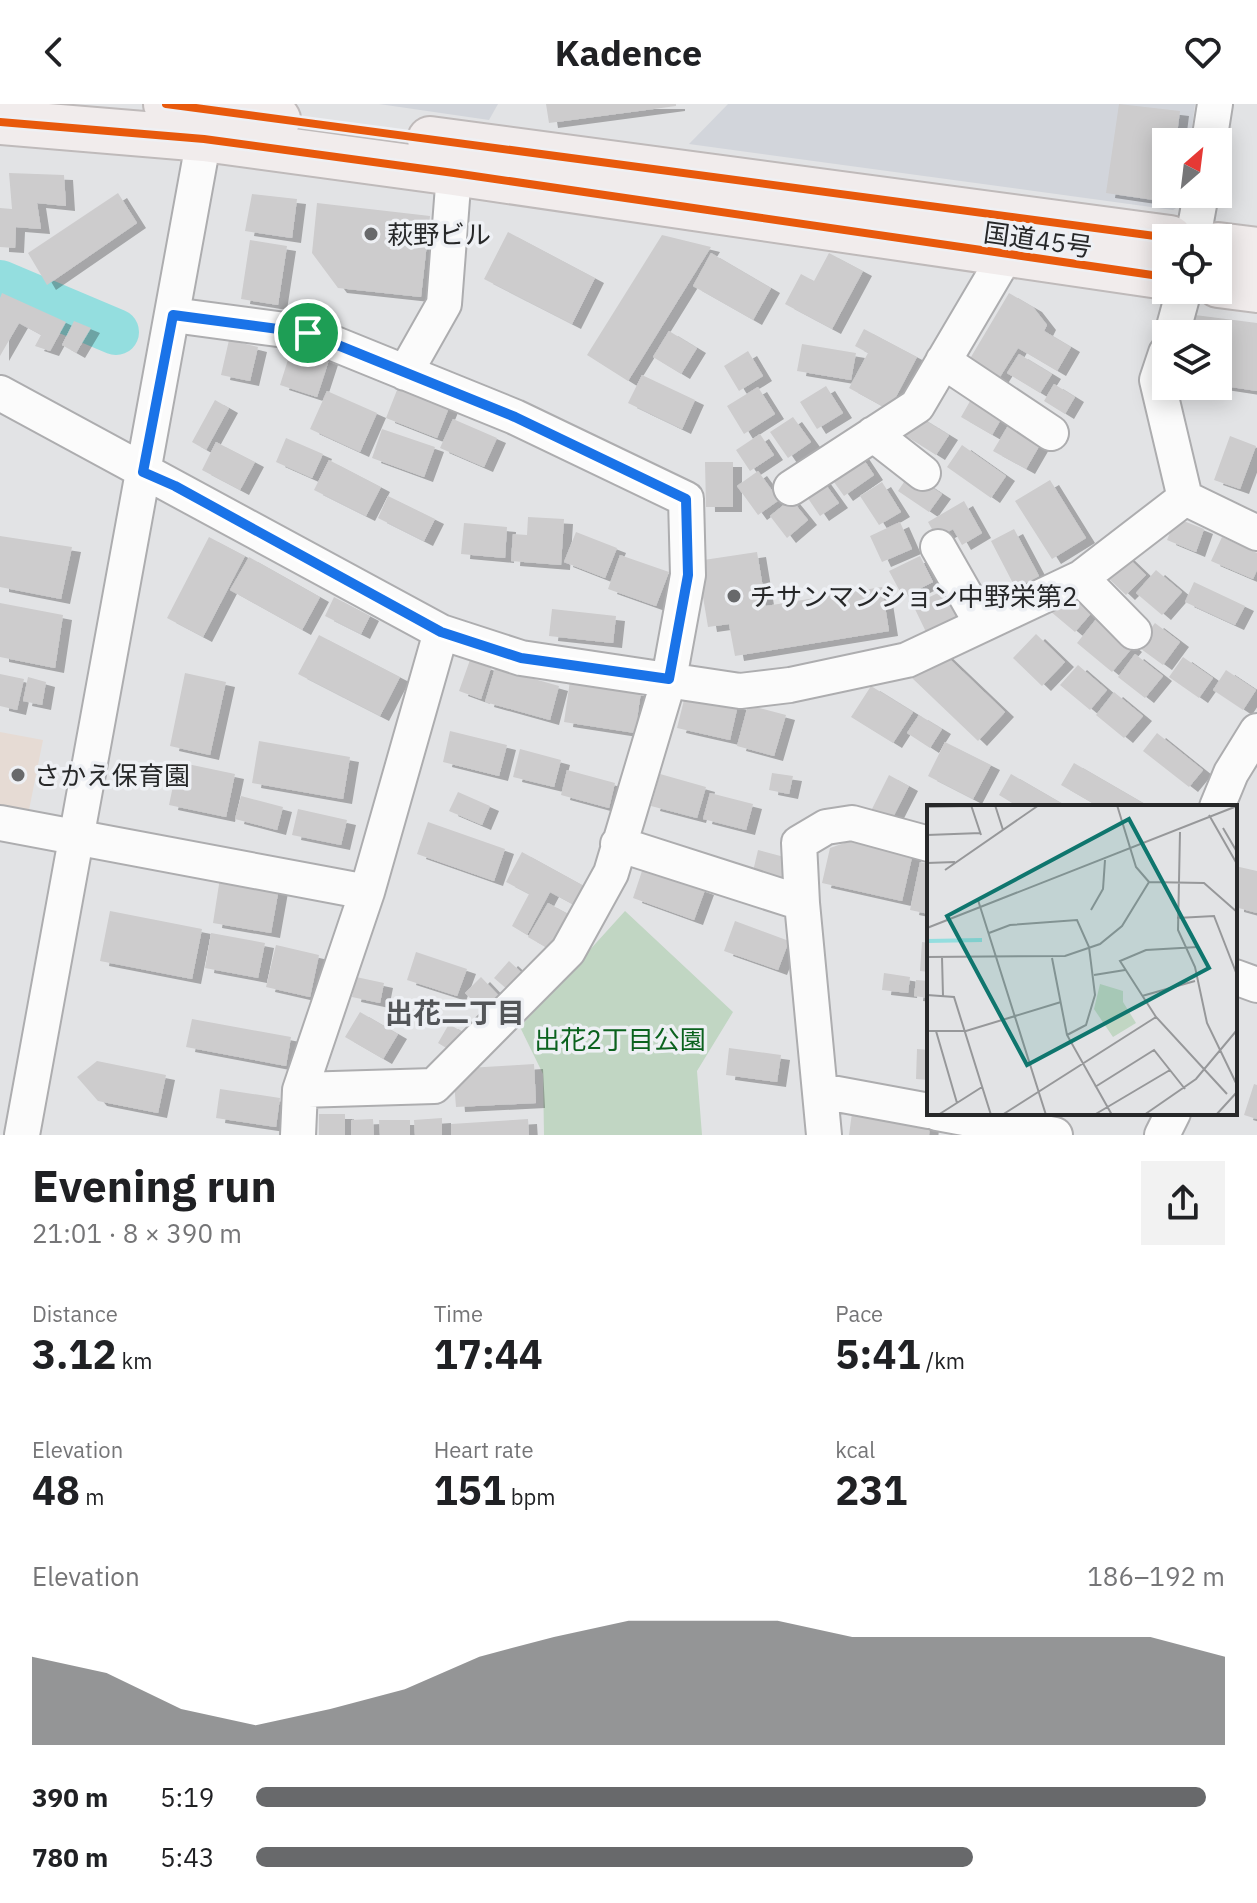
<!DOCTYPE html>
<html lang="en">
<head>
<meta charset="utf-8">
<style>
	:root { --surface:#fff; --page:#f2f2f2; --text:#202124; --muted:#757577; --accent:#68696b }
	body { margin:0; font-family:"IBM Plex Sans","Noto Sans JP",sans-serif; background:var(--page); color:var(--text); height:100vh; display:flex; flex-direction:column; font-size:30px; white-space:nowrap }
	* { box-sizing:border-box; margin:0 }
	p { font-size:26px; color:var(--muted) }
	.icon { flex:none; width:44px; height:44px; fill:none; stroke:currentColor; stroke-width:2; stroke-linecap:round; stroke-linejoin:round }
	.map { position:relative; height:1031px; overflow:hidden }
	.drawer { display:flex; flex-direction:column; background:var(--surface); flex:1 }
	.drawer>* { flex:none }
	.needle { width:52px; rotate:28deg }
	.tools { position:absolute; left:1152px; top:24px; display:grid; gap:16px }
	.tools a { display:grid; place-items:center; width:80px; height:80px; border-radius:0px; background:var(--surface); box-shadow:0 4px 20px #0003; font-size:40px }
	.pin { position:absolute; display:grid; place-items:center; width:68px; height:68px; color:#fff; margin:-34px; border:4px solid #fff; border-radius:50%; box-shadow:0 2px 8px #0007 }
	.round { display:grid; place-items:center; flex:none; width:84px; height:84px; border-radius:0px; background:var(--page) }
	.summary { display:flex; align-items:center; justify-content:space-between; height:136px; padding:0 32px }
	h1 { font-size:44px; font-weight:800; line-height:60px }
	.stats { display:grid; grid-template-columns:repeat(3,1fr); gap:12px; height:136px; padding:8px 32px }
	.stats div { display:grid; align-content:center }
	.stats b { font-size:40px; font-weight:800 }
	.stats small { font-size:22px; font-weight:400 }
	.stats p { font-size:22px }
	.chart { height:224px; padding:16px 32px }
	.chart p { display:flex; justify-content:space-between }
	.chart svg { width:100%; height:144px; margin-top:8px; fill:var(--accent); opacity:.7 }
	ul { padding:0 32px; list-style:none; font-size:26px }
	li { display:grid; grid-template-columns:128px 96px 1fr; align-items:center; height:60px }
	li i { height:20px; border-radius:10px; background:var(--accent) }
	header { display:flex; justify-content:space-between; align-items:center; height:104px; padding:0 32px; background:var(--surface); font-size:36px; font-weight:800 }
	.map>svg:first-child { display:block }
	.built { fill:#d2d5db }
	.education { fill:#e6dbd4 }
	.green { fill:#c1d6c3 }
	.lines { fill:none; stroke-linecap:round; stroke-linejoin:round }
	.river { stroke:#94dedf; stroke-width:46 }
	.building { fill:#cdcccd; filter:url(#shadow) }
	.minor-casing { stroke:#adadaf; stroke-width:38 }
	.highway-casing { stroke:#bfbaba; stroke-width:48 }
	.minor { stroke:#fbfbfb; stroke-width:34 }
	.highway { stroke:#f1ecec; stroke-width:44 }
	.cycleway-casing { stroke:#eef0f4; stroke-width:13 }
	.cycleway { stroke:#e8590c; stroke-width:8 }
	.route-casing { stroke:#fff; stroke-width:16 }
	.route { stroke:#1a73e8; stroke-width:10 }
	.poi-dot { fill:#68696b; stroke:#eef0f4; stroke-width:3 }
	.labels { text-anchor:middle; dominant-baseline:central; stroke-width:7; stroke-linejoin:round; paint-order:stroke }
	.poi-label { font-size:26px; fill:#272829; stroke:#eef0f4; text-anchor:start }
	.street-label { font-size:26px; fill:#272829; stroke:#eef0f4 }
	.park-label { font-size:26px; fill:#0b621e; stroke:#eef0f4 }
	.neighbourhood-label { font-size:28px; font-weight:bold; fill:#535558; stroke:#eef0f4 }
	.inset-river { fill:none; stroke:#94dedf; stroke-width:4 }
	.inset-road { fill:none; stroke:#97989a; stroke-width:2 }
	.view { fill:#0f766e; fill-opacity:0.15; stroke:#0f766e; stroke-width:4 }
	.inset-edge { fill:none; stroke:#272829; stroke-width:4 }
</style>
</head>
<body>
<header><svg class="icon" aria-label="back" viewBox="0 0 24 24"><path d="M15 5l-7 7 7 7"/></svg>Kadence<svg class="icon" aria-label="heart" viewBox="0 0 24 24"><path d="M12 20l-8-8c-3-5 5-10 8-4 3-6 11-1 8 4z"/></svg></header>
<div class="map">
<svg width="1257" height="1031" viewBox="0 0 1257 1031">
	<defs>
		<filter id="shadow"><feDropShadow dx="9" dy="5" stdDeviation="0" flood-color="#0004"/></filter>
	</defs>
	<rect width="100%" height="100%" fill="#e2e3e5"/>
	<path class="built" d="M 379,0 L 498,0 L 489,16 Z
		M 728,0 L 1195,0 L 1190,38 L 1166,38 L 1166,90 L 1183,90 L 1181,101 L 1173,106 L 689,40 Z"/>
	<path class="education" d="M 0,628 L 43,636 L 28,711 L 0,705 Z"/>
	<path class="green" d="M 625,807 L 733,908 L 697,967 L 702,1031 L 544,1031 L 543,970 L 520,923 Z"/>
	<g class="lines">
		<path class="river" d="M 0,179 L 116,228"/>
	</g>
	<path class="building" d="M 546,0 L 676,0 L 676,2 L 549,19 Z
		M 1119,0 L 1180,7 L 1176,38 L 1166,38 L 1167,98 L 1106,89 Z
		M 9,69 L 64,71 L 66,102 L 37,99 L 41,125 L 16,123 L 15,144 L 0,143 L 0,104 L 12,105 Z
		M 118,89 L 137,119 L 47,181 L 28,149 Z
		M 252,90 L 297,95 L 292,134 L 245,127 Z
		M 317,99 L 430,112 L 421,193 L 338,184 L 312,149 Z
		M 508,128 L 595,174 L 572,220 L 484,175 Z
		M 662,131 L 711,143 L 628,277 L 587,251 Z
		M 250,136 L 287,142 L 278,201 L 241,195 Z
		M 711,149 L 771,184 L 753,216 L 693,182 Z
		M 829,149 L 863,167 L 832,225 L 785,200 L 801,170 L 814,177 Z
		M 2,189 L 66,218 L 50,247 L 35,242 L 41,231 L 19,219 L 0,252 L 0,194 Z
		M 1009,189 L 1033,203 L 1047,221 L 1044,227 L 1071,243 L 1057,267 L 1018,244 L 998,276 L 968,258 Z
		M 1195,211 L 1257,219 L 1257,287 L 1218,281 L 1218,230 L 1192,230 Z
		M 74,217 L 91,224 L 76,249 L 62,241 Z
		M 864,225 L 917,253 L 889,306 L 849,284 L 868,249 L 855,242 Z
		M 669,227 L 697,244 L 681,270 L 653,253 Z
		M 229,236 L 258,243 L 250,277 L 221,271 Z
		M 802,240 L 856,249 L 851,276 L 797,267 Z
		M 292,243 L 329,256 L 317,293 L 280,281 Z
		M 748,247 L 763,272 L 739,287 L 724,262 Z
		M 1019,250 L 1052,270 L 1040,289 L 1007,269 Z
		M 642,271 L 695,296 L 682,325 L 628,299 Z
		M 1054,280 L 1075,293 L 1065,310 L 1044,297 Z
		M 399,281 L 450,301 L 437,334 L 386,314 Z
		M 826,282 L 843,309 L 817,325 L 800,298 Z
		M 758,283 L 775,310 L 744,330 L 727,302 Z
		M 327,287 L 377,309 L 360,348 L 310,325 Z
		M 973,292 L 1004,310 L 992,331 L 961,313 Z
		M 215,296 L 229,304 L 206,346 L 192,338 Z
		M 918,312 L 949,331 L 936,351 L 906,332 Z
		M 793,313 L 811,338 L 788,354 L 770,328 Z
		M 453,315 L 497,334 L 484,363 L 440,344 Z
		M 1009,320 L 1041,339 L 1026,365 L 993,347 Z
		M 382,325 L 435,343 L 424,373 L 372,354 Z
		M 760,330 L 774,351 L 750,367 L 736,346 Z
		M 1230,332 L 1256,342 L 1240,385 L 1214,376 Z
		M 286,334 L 323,350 L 312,374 L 276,358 Z
		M 216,338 L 255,358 L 240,386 L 202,366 Z
		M 962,341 L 1006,372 L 991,394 L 947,363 Z
		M 860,350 L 874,371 L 844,392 L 829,371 Z
		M 329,356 L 381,383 L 366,412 L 314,386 Z
		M 705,358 L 733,358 L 733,403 L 706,403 Z
		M 758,367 L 779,396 L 758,411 L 737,382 Z
		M 910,369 L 942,390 L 929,408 L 898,387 Z
		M 821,374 L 839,399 L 820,412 L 803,387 Z
		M 1050,376 L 1086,434 L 1052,455 L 1015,397 Z
		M 882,378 L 901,408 L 879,421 L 860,392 Z
		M 388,392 L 435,415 L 424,437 L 378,414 Z
		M 791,395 L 808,416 L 787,434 L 770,412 Z
		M 964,397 L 982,429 L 962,441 L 953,425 L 937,434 L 928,418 Z
		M 528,413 L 564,415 L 561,461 L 511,457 L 513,430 L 527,431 Z
		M 1176,414 L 1204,425 L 1196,448 L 1167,436 Z
		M 900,418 L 912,445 L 882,458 L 870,432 Z
		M 464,419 L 507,423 L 505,454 L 461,450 Z
		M 1014,425 L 1039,472 L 1016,485 L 991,437 Z
		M 576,428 L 617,444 L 605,474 L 564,458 Z
		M 0,432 L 72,443 L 61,495 L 0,483 Z
		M 209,433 L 245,452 L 203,533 L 167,514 Z
		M 1222,433 L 1257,449 L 1257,466 L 1253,475 L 1211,457 Z
		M 757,448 L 766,502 L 882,483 L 889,527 L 735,552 L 729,520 L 708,523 L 697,457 Z
		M 1122,448 L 1146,471 L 1126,491 L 1102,468 Z
		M 620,451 L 669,468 L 656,502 L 608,485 Z
		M 920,452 L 933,478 L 903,493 L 889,467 Z
		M 249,453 L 320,493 L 302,526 L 230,486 Z
		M 1156,466 L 1182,488 L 1162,511 L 1136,489 Z
		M 1194,478 L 1245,502 L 1235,521 L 1185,498 Z
		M 1069,485 L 1094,506 L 1075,528 L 1050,507 Z
		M 944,486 L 956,513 L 926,528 L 913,501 Z
		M 334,493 L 370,512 L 361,530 L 325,512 Z
		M 0,499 L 63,511 L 55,564 L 0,553 Z
		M 552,505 L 616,512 L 613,539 L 549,532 Z
		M 1097,514 L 1133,543 L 1112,568 L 1077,539 Z
		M 1155,519 L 1180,538 L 1163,561 L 1137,542 Z
		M 1036,530 L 1065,558 L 1042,582 L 1013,554 Z
		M 319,531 L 400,573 L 380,612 L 298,570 Z
		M 938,544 L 1005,608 L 978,637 L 911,573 Z
		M 1135,550 L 1163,572 L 1145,594 L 1118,573 Z
		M 1183,553 L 1213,574 L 1199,594 L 1169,573 Z
		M 470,556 L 491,564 L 481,595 L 459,587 Z
		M 1078,561 L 1107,586 L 1090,606 L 1060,581 Z
		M 495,564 L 559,582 L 550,616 L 485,598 Z
		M 1226,566 L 1256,586 L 1243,606 L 1213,586 Z
		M 185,569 L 226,578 L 210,651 L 170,642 Z
		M 0,570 L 24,575 L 17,606 L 0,602 Z
		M 28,573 L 46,578 L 42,601 L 23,597 Z
		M 570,577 L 641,588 L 635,629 L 564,618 Z
		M 871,582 L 913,608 L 893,639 L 851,613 Z
		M 686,588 L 738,601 L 730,636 L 677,624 Z
		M 1114,588 L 1143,612 L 1124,634 L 1096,611 Z
		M 748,601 L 786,611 L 774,652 L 737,642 Z
		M 919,611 L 942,625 L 930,644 L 907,629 Z
		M 450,627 L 507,641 L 499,672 L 443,658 Z
		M 1157,629 L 1203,666 L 1189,683 L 1143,647 Z
		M 259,637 L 350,653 L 343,695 L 252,679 Z
		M 945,638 L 991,661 L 973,695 L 928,672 Z
		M 520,645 L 561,656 L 554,683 L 513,673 Z
		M 178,658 L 235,670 L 226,713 L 169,701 Z
		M 1074,659 L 1150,703 L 1099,703 L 1061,681 Z
		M 567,666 L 615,679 L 609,704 L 561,691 Z
		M 772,669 L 793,672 L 789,690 L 769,686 Z
		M 660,670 L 706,683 L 697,714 L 651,702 Z
		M 1011,670 L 1068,703 L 1019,703 L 999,691 Z
		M 889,671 L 909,682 L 890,719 L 870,709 Z
		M 458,688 L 490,702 L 482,721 L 449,707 Z
		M 710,689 L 753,700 L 746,726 L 703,715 Z
		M 241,692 L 283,703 L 277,726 L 235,715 Z
		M 298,705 L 347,716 L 341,741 L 292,731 Z
		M 428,718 L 505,745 L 494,777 L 417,750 Z
		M 853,736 L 913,749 L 902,797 L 822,779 L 830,744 Z
		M 758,746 L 788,754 L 781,784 L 751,776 Z
		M 522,748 L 584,782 L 574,801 L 550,788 L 527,831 L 512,822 L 529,790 L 506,778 Z
		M 920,758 L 929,760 L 929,810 L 910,806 Z
		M 1235,762 L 1257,767 L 1257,809 L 1235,803 Z
		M 643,764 L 705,786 L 694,816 L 633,794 Z
		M 220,774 L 279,784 L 271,829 L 213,819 Z
		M 548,799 L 574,813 L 554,848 L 528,833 Z
		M 110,807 L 202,825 L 192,875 L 100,857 Z
		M 735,817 L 789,837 L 778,866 L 724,847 Z
		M 211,829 L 265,839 L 258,874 L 205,864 Z
		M 922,838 L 929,839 L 929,868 L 920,867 Z
		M 276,841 L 319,851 L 310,893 L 266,883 Z
		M 416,848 L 467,865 L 457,892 L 407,876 Z
		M 509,857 L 522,869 L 508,886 L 494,874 Z
		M 884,869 L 910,873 L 908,889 L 882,886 Z
		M 356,873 L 384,879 L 380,899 L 352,893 Z
		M 481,873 L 500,893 L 484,908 L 465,889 Z
		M 916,876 L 929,877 L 929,894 L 914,892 Z
		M 360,908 L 398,930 L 383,955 L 345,933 Z
		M 192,915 L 291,933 L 286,962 L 186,943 Z
		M 449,920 L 469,932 L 458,951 L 438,939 Z
		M 729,944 L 781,951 L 777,978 L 726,971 Z
		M 917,945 L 929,946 L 929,976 L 916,975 Z
		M 97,957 L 166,971 L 158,1009 L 98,997 L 77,973 Z
		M 534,960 L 536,999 L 456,1003 L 454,977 L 468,964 Z
		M 1254,980 L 1257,981 L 1257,1015 L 1244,1011 Z
		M 220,985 L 280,994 L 276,1023 L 216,1014 Z
		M 852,1009 L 930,1020 L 929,1031 L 849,1031 Z
		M 319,1010 L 345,1010 L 345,1031 L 319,1031 Z
		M 442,1014 L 442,1031 L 415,1031 L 414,1016 Z
		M 373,1015 L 374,1031 L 351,1031 L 351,1016 Z
		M 528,1015 L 529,1031 L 451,1031 L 451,1020 Z
		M 379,1016 L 410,1016 L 410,1031 L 380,1031 Z"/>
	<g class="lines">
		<defs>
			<path id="minor" d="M 1209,38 L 1215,0
				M 1193,134 L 1201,90
				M 173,211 L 308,229 L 515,313 L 686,395 L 688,471 L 669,575 L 611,769 L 568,847 L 434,982 L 300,986
				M 1172,230 L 1184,186
				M 1166,249 L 1157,276 L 1185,394
				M 943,257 L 1051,329
				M 405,269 L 444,200 L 454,69
				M 0,289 L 441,528 L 521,554 L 740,587 L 790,581 L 907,556 L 1081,474 L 1185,394
				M 873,330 L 923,369
				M 791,384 L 917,302 L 1006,151
				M 1185,394 L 1257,429
				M 938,443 L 982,520
				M 1081,474 L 1134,528
				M 1217,703 L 1231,669 L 1257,627
				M 0,719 L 367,788
				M 618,740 L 802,799
				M 1235,873 L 1257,881
				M 821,987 L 929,1007
				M 937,1009 L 1055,1031
				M 22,1031 L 208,12
				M 298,1031 L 300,986 L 367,788 L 441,528
				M 824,1031 L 802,799 L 799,739 L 826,723 L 852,719 L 929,740
				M 1162,1031 L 1173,1009"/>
			<path id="highway" d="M 166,0 L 278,15
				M 0,18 L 204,35 L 454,69 L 1166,173
				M 430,35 L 1170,134
				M 1218,141 L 1257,146
				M 1218,181 L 1257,186"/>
		</defs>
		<use href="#minor" class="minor-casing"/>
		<use href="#highway" class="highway-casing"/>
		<use href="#minor" class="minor"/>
		<use href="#highway" class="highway"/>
		<defs>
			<path id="cycleway" d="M 166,0 L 1170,134
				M 0,18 L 204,35 L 454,69 L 1166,173"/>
		</defs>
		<use href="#cycleway" class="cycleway-casing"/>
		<use href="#cycleway" class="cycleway"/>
	</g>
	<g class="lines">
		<defs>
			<path id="route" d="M 173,211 L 308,229 L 515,313 L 686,395 L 688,471 L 669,575 L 521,554 L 441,528 L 175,382 L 143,368 Z"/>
		</defs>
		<use href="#route" class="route-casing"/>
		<use href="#route" class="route"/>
	</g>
	<g class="poi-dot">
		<circle cx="371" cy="130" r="8"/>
		<circle cx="734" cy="492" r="8"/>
		<circle cx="18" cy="671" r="8"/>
	</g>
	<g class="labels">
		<g class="poi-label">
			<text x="387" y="130">萩野ビル</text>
			<text x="750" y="492">チサンマンション中野栄第2</text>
			<text x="34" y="671">さかえ保育園</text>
		</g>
		<g class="street-label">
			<text transform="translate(1038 135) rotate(8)">国道45号</text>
		</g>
		<g class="park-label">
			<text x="620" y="935">出花2丁目公園</text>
		</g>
		<g class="neighbourhood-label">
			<text x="455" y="908">出花二丁目</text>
		</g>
	</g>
	<g transform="translate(927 701)">
		<rect width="310" height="310" fill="#e2e3e5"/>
		<path d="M 173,179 L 196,186 L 196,197 L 209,218 L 186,232 L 167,204 Z" fill="#c1d6c3"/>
		<path class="inset-river" d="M 0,136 L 55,135"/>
		<path class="inset-road" d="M 44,0 L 54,30M 68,0 L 76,25M 190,0 L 209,62 L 222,77M 0,2 L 45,1M 282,10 L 310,59M 296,23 L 310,47M 253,27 L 251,125 L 268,162 L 280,218 L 309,278M 0,30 L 54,28M 0,58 L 28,57M 18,65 L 112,0M 222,77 L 277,78 L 310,107M 51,95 L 119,310M 164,105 L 176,84 L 178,55M 250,113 L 287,111 L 310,170M 0,123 L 310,1M 62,128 L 83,120 L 150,115 L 162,142 L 168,190 L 159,220 L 140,230M 271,142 L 219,145 L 193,156 L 229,212 L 300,289M 0,152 L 138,151 L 173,139 L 195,121 L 222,77M 15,152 L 16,191M 125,153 L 140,230 L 185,310M 167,170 L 198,165M 0,190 L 27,192 L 64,310M 215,191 L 268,176M 0,226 L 39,226 L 134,197M 9,226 L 30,298M 168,282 L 227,245 L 258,284M 11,310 L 55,282M 75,310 L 229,212M 167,310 L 243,265M 217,310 L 269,274 L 310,225M 289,310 L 310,287"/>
		<path class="view" d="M 202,14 L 282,163 L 100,260 L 20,111 Z"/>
		<rect width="310" height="310" class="inset-edge"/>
	</g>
</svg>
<div class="tools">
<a><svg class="needle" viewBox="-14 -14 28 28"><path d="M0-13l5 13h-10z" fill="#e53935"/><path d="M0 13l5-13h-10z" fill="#757577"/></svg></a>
<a><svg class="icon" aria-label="locate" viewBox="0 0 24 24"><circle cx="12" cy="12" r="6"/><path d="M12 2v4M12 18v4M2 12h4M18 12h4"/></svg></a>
<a><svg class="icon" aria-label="layers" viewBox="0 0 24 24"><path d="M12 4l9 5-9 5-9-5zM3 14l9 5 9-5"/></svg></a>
</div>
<div class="pin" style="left:308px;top:229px;background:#1e9e55"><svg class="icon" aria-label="arrive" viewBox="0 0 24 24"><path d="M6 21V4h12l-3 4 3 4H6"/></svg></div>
</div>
<section class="drawer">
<div class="summary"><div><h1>Evening run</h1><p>21:01 · 8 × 390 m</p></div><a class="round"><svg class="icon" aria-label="share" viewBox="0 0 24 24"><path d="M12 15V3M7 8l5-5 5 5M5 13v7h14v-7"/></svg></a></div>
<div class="stats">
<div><p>Distance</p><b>3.12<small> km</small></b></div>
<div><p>Time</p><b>17:44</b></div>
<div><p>Pace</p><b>5:41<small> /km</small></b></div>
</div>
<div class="stats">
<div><p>Elevation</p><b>48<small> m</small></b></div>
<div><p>Heart rate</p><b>151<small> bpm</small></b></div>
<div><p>kcal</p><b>231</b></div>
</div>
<div class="chart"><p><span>Elevation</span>186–192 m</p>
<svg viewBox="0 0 160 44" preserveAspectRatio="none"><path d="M0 44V17L10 22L20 33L30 38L40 33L50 27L60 17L70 11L80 6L90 6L100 6L110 11L120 11L130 11L140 11L150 11L160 17V44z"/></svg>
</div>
<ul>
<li><b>390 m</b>5:19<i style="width:98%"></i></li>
<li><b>780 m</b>5:43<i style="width:74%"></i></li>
</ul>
</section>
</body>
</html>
